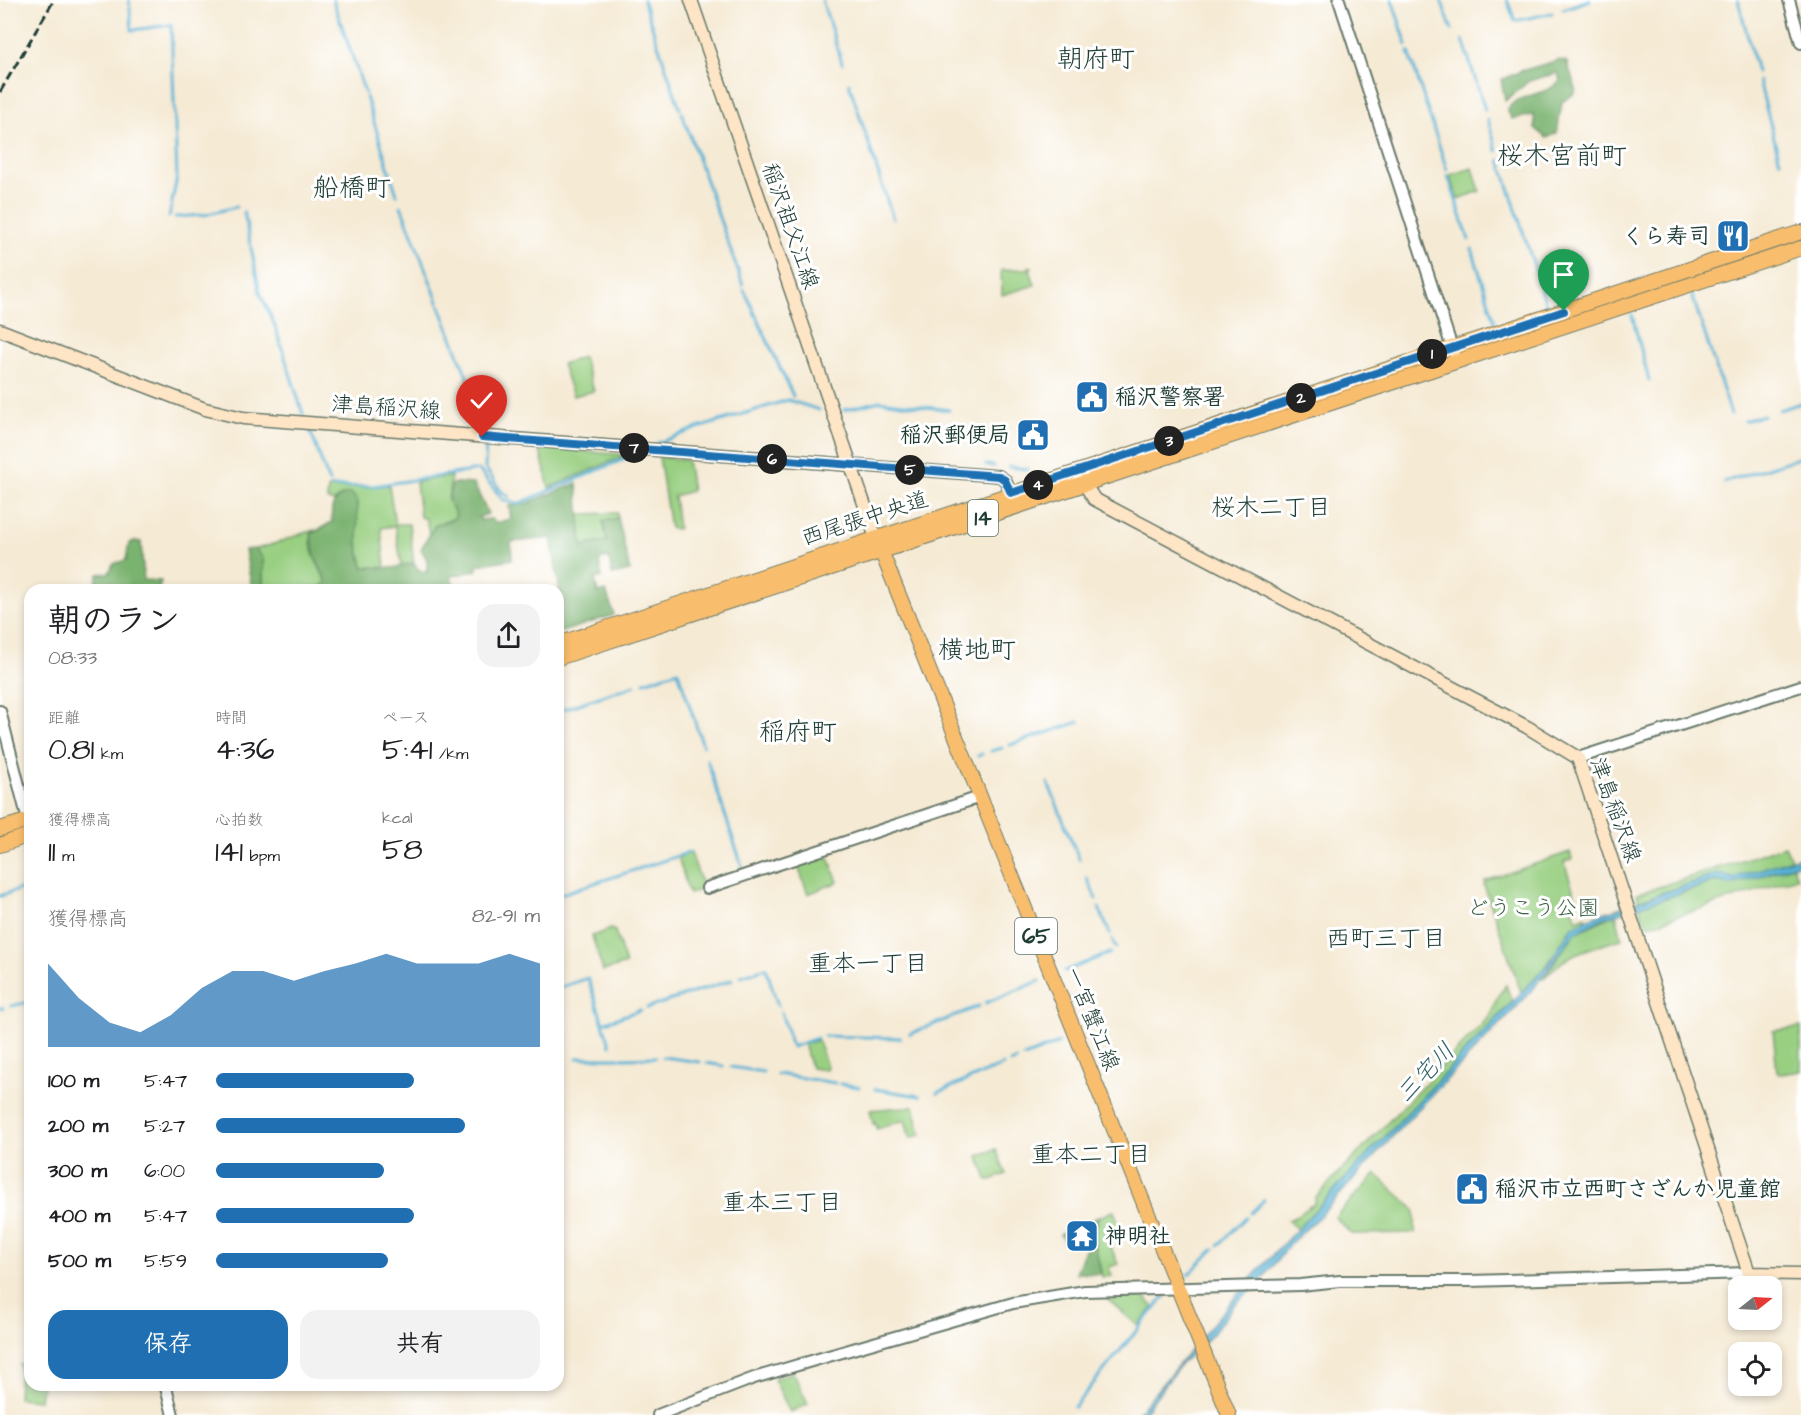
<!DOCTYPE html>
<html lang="ja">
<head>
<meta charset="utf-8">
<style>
	:root { --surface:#fff; --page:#f2f2f2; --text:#202124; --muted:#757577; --accent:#1f6fb2 }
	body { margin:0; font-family:"Architects Daughter","Klee One",sans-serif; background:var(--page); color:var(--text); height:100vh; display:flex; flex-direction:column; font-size:22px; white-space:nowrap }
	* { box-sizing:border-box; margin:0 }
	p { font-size:20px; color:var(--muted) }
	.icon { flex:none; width:33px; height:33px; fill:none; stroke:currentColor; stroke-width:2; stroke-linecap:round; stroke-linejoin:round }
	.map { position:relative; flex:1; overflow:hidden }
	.sheet { position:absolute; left:24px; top:584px; width:540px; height:807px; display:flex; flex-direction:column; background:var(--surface); border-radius:18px; box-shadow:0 3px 9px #0003 }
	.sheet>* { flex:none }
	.needle { width:39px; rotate:72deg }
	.tools { position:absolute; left:1728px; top:1276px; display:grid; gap:12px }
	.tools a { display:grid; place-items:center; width:54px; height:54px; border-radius:12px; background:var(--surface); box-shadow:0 3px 9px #0003; font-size:30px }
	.pin { position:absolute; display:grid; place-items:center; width:51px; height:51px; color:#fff; margin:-62px -26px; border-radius:50% 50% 50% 0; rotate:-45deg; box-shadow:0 0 6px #0007 }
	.pin .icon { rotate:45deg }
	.km { position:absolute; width:30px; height:30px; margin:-15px; border-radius:50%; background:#222; color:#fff; font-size:16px; line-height:30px; text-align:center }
	.round { display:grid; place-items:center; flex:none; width:63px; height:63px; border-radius:18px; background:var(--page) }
	.overview { display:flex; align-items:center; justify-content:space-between; height:102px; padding:0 24px }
	h1 { font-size:33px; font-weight:600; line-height:45px }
	.metrics { display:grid; grid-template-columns:repeat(3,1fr); gap:9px; height:102px; padding:6px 24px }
	.metrics div { display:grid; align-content:center }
	.metrics b { font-size:30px; font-weight:600 }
	.metrics small { font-size:16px; font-weight:400 }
	.metrics p { font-size:16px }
	.chart { height:168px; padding:12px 24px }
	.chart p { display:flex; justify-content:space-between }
	.chart svg { width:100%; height:108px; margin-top:6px; fill:var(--accent); opacity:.7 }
	.button { display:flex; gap:12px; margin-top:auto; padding:12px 24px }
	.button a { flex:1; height:69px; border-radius:18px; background:var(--accent); color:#fff; font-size:24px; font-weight:600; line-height:69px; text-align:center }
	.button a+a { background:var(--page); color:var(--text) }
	ul { padding:0 24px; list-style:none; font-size:20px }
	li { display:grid; grid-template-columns:96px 72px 1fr; align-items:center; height:45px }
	li i { height:15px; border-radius:8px; background:var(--accent) }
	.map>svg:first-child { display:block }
	.green { fill:#98cf81; stroke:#5c865a; stroke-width:1.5 }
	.forest { fill:#7ab26f; stroke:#4c7852; stroke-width:1.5 }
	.water { fill:#58b2d5; stroke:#3c7884; stroke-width:1.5 }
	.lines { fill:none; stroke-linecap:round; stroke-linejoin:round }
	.stream { stroke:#58b2d5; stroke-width:3 }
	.tertiary-casing { stroke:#6a7a6c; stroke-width:14 }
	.secondary-casing { stroke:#6a7a6c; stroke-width:15 }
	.primary-casing { stroke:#6a7a6c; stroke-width:16 }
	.tertiary { stroke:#fff; stroke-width:10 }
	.secondary { stroke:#fde5c5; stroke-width:12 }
	.primary { stroke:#f9be6d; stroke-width:14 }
	.rail { stroke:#1f3d34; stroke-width:3; stroke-dasharray:9 4.5; stroke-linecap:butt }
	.route-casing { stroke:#fff; stroke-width:12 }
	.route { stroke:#1f6fb2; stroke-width:8 }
	.labels { text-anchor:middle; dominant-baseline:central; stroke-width:6; stroke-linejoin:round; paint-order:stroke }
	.shield { fill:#fff; stroke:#627771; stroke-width:1.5 }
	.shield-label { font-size:21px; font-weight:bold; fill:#1f3d34 }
	.street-label { font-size:22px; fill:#1f3d34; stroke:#fff }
	.poi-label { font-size:22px; font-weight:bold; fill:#1f3d34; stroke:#fff; text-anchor:start }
	.park-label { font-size:22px; fill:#3d6247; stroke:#fff }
	.neighbourhood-label { font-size:24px; fill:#1f3d34; stroke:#fff }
	.water-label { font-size:24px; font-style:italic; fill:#306064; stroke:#fff }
	.quarter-label { font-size:26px; fill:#1f3d34; stroke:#fff }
</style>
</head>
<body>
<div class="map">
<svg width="1801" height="1415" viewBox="0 0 1801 1415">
	<rect width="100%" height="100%" fill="#fff"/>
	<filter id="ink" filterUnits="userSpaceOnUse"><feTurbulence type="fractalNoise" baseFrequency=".0167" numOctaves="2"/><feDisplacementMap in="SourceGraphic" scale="12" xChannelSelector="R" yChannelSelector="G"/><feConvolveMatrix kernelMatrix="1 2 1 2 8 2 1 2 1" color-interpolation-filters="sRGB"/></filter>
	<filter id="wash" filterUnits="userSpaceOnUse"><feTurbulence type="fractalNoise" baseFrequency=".008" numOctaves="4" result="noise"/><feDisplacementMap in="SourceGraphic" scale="24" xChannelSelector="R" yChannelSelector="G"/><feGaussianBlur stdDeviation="1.35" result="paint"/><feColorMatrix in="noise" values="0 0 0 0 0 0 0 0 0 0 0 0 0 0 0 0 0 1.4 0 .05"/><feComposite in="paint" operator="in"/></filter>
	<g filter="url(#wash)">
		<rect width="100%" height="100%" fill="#f5ead4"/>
		<path class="green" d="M 1473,168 L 1480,191 L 1458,199 L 1450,175 Z
			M 1029,266 L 1032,267 L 1030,270 L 1035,285 L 1002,295 L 1001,270 L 1027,269 Z
			M 583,357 L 594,391 L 573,396 L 562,364 Z
			M 539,447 L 626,455 L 549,488 Z
			M 659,457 L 687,460 L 692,491 L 674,496 L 678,529 L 670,528 Z
			M 451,476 L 448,500 L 457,515 L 453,519 L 443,522 L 430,537 L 426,519 L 420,517 L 416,482 Z
			M 389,485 L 395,524 L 409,524 L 414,564 L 402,567 L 395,526 L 381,528 L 385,568 L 363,567 L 358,544 L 356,506 L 338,498 L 334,502 L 327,500 L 328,488 Z
			M 617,513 L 618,518 L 603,522 L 607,541 L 582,546 L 579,514 Z
			M 314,530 C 304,546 321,569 327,583 L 321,587 L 263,588 L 263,558 L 255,549 C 276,545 294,535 314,530 Z
			M 1785,846 L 1791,858 L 1786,862 L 1732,878 L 1718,874 L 1638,901 L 1637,894 Z
			M 1570,852 L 1572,859 L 1564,862 L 1577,901 L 1571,904 L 1577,920 L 1586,916 L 1586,920 L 1571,928 L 1548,964 L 1521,992 L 1484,885 L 1485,881 Z
			M 691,853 L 702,885 L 700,890 L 689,894 L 678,857 Z
			M 824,855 L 829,857 L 838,882 L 808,894 L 797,864 Z
			M 1793,866 L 1797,878 L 1650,925 L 1644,921 L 1639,906 L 1718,881 L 1731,885 Z
			M 1616,914 L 1622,939 C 1586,950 1572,949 1542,980 L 1575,933 Z
			M 611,929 L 615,931 L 626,964 L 603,971 L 592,936 Z
			M 1506,985 L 1512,1002 L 1298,1230 L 1287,1220 C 1301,1217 1302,1209 1314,1204 L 1316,1197 L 1490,1016 L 1496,1000 Z
			M 1801,1027 L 1801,1071 L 1781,1074 L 1777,1072 L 1773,1031 Z
			M 818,1040 L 827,1067 L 825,1070 L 811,1068 L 804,1044 Z
			M 914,1106 L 921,1135 L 910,1138 L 905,1120 L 877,1129 L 876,1123 L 873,1124 L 870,1110 Z
			M 996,1149 L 1006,1174 L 988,1181 L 978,1156 Z
			M 1376,1174 L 1415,1210 L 1415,1233 L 1351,1234 L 1335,1217 Z
			M 1114,1211 L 1124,1236 L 1109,1242 L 1118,1264 L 1109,1267 L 1112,1276 L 1102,1277 L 1094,1240 L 1098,1217 Z
			M 1143,1296 L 1154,1307 L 1138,1326 L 1105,1297 Z
			M 20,1364 L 30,1365 L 30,1384 L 42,1385 L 40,1400 L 18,1398 Z
			M 793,1372 L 808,1404 L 790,1412 L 774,1379 Z"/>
		<path class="forest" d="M 1559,60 L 1567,62 L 1576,89 L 1575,93 L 1562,102 L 1557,133 L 1547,138 L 1535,128 L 1534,115 L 1512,119 L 1507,110 C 1519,91 1546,98 1560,80 L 1557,73 L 1529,81 L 1505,101 L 1501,80 L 1521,71 Z
			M 456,483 L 474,484 L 488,514 L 479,517 L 480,520 L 491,519 L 495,523 L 511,519 L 509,506 L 528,503 L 577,483 L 582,546 L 607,541 L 603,521 L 618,518 L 630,571 L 612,575 L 609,558 L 599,560 L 602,577 L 595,579 L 598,593 L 606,591 L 614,615 L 558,633 L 558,607 L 562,605 L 551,538 L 511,542 L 512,559 L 477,565 L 477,570 L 450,577 L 457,589 L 297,589 L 321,587 L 327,583 L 315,557 L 311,534 L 332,522 C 330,506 334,496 351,493 L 357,500 L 358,544 L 363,567 L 393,568 L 412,563 L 421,571 L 427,572 L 427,560 L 421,549 L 435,525 L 453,519 L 456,515 L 448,500 L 452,484 Z
			M 134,541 L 141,542 L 144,580 L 161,581 L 159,589 L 95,589 L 98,574 L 109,573 L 113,564 L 126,560 L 129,543 Z
			M 255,549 L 263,558 L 263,588 L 271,589 L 252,589 L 245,550 Z
			M 1098,1217 L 1094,1240 L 1101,1274 L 1076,1273 L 1086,1247 L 1086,1233 L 1081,1232 L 1064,1242 L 1060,1234 Z"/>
		<path class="water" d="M 1801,856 L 1801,863 L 1731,885 L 1717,881 L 1604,918 L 1575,933 L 1530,993 L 1404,1124 L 1322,1214 L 1290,1244 L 1259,1283 L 1234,1305 L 1213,1334 L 1182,1363 L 1142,1415 L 1136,1415 L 1252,1277 L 1548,964 L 1571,928 L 1589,918 L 1718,874 L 1733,878 Z"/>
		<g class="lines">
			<path class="stream" d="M 129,0 L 132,30 L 171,25 L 177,177 L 169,217
				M 333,0 L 365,93
				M 643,0 L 680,109
				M 822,0 L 842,63
				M 1392,0 L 1407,45
				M 1441,0 L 1452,30
				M 1507,0 L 1515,21 L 1552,13
				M 1738,0 L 1757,72
				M 1563,9 L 1590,0
				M 1463,40 L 1485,110
				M 1409,52 L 1447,170
				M 1759,81 L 1780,161
				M 849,83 L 893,219
				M 366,97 L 397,195
				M 682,113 L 743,285
				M 1488,120 L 1497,151
				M 1500,160 L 1536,272
				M 1448,176 L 1469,240
				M 401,206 L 468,379
				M 244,212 L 260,293 L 275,326 L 303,414
				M 175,217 L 204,215 L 236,207
				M 1472,249 L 1495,322
				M 1538,279 L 1546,305
				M 744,290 L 793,396
				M 1692,295 L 1731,414
				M 1632,315 L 1649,380
				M 1555,321 L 1686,278
				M 470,383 L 483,431
				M 1288,409 L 1391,375
				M 844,410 L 880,401 L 949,410
				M 1779,410 L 1801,403
				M 1744,421 L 1764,415
				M 310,430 L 329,482
				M 658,443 L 695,429 L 788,400 L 819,410
				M 486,444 L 485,468 L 501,491 L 509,497
				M 986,465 L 994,466
				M 1009,467 L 1028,469
				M 1724,482 L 1801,457
				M 331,487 L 373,486 L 479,470 L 503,500 L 518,504 L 631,456
				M 644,682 L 678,671 L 703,746
				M 558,711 L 635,685
				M 1010,745 L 1079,722
				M 991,751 L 1002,748
				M 978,756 L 982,754
				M 707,760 L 743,869
				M 1048,783 L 1079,859
				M 1087,878 L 1096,899
				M 558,895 L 690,852
				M 0,896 L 24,888
				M 1099,908 L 1110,934
				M 1112,939 L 1116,948
				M 1065,971 L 1110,953
				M 741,976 L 766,968 L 778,1006
				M 558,988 L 588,978 L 610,1045
				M 985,1003 L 1040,981
				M 11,1006 L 30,1002
				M 0,1008 L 3,1008
				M 647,1008 L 732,980
				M 781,1012 L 792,1047 L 817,1038
				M 603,1023 L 640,1010
				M 910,1034 L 979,1006
				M 824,1036 L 901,1038
				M 663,1057 L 700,1062
				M 1024,1057 L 1059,1043
				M 577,1058 L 619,1058
				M 622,1058 L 656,1057
				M 707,1063 L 723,1066
				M 1010,1063 L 1017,1060
				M 731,1067 L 763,1072
				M 777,1074 L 835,1083
				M 840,1084 L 859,1087
				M 875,1089 L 920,1096
				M 937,1093 L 1003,1065
				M 1251,1213 L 1264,1200
				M 1219,1245 L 1246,1217
				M 1188,1275 L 1214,1249
				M 1074,1407 L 1165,1296"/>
		</g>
	</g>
	<g filter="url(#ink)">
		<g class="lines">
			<defs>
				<path id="tertiary" d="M 1339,0 L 1454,354
					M 1789,0 L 1801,43
					M 851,465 L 999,476 L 1005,480 L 1011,493
					M 0,711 L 30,828
					M 1578,758 L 1801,686
					M 707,888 L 980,797
					M 165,1384 L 173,1415
					M 658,1415 L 754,1378 L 825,1357 L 1013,1303 L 1085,1291 L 1300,1285 L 1340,1281 L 1470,1281 L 1749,1273"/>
				<path id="secondary" d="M 691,0 L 876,538
					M 0,330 L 205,409 L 243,418 L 851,465
					M 1081,478 L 1094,499 L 1527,727 L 1578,758 L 1749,1273 L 1801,1274"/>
				<path id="primary" d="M 878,543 L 1229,1415
					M 558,644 L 1801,232
					M 558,658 L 1801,248
					M 0,829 L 30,820
					M 0,845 L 30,835"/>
			</defs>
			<use href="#tertiary" class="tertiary-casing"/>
			<use href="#secondary" class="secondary-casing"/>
			<use href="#primary" class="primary-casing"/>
			<use href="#tertiary" class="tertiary"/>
			<use href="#secondary" class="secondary"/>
			<use href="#primary" class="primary"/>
			<path class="rail" d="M 0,92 L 54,0"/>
		</g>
	</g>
	<g class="lines" filter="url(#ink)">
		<defs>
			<path id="route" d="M 482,437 L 999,476 L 1005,480 L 1011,493 L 1564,311"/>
		</defs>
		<use href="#route" class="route-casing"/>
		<use href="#route" class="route"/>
	</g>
	<defs>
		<symbol id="restaurant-square" viewBox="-11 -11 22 22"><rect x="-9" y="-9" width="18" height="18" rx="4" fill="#1f6fb2" stroke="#fff"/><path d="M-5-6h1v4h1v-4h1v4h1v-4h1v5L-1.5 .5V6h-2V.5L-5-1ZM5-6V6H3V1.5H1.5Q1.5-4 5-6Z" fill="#fff"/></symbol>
		<symbol id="civic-square" viewBox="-11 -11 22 22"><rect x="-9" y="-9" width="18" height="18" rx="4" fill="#1f6fb2" stroke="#fff"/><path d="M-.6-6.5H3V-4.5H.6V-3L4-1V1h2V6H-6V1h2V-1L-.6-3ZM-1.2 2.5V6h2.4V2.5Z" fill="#fff"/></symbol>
		<symbol id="temple-square" viewBox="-11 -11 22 22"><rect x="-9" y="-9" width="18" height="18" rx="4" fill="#1f6fb2" stroke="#fff"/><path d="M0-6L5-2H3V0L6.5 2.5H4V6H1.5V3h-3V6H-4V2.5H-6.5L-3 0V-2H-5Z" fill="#fff"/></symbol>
	</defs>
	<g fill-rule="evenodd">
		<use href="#restaurant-square" x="1714" y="217" width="38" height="38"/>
		<use href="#civic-square" x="1073" y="378" width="38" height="38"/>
		<use href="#civic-square" x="1014" y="416" width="38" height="38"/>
		<use href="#civic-square" x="1453" y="1170" width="38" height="38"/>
		<use href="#temple-square" x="1063" y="1217" width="38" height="38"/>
	</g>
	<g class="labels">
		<g class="shield">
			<rect x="968" y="500" width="30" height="36" rx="4.5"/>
			<rect x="1015" y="918" width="42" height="36" rx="4.5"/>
		</g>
		<g class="shield-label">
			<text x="983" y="518">14</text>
			<text x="1036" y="936">65</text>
		</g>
		<g class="street-label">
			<text transform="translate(790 226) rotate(71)">稲沢祖父江線</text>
			<text transform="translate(386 408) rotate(4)">津島稲沢線</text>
			<text transform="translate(865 519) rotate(-18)">西尾張中央道</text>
			<text transform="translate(1615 810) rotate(70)">津島稲沢線</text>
			<text transform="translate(1092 1019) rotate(68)">一宮蟹江線</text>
		</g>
		<g class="poi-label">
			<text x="1710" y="236" text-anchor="end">くら寿司</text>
			<text x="1115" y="397">稲沢警察署</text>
			<text x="1010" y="435" text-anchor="end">稲沢郵便局</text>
			<text x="1495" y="1189">稲沢市立西町さざんか児童館</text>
			<text x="1105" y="1236">神明社</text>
		</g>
		<g class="park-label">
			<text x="1533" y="908">どうこう公園</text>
		</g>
		<g class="neighbourhood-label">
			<text x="1271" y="508">桜木二丁目</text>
			<text x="1386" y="939">西町三丁目</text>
			<text x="868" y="964">重本一丁目</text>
			<text x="1091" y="1155">重本二丁目</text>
			<text x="782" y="1203">重本三丁目</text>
		</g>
		<g class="water-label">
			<text transform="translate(1426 1073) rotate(-46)">三宅川</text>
		</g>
		<g class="quarter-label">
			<text x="1096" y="59">朝府町</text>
			<text x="1562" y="156">桜木宮前町</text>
			<text x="352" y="188">船橋町</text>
			<text x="977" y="650">横地町</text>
			<text x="798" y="732">稲府町</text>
		</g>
	</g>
</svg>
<div class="tools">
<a><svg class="needle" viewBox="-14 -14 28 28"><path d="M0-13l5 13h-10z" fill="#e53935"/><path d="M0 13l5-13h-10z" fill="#757577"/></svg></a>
<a><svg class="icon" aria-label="locate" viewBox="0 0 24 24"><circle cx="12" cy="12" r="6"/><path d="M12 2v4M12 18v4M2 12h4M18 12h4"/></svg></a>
</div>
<div class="pin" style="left:1564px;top:311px;background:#1e9e55"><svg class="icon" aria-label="arrive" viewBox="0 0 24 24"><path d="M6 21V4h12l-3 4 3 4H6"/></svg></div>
<div class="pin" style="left:482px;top:437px;background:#d93025"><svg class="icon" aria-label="check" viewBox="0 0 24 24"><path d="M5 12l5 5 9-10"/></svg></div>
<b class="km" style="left:1432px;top:354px">1</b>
<b class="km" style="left:1301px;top:398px">2</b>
<b class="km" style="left:1169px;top:441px">3</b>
<b class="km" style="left:1038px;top:485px">4</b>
<b class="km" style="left:910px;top:470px">5</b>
<b class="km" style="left:772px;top:459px">6</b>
<b class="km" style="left:634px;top:448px">7</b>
<section class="sheet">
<div class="overview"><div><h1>朝のラン</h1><p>08:33</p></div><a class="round"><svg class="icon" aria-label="share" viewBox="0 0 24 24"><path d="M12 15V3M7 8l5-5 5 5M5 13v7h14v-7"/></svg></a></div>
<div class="metrics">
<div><p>距離</p><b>0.81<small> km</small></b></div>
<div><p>時間</p><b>4:36</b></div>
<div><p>ペース</p><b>5:41<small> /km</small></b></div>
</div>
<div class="metrics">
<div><p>獲得標高</p><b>11<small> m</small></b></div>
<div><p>心拍数</p><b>141<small> bpm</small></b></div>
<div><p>kcal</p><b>58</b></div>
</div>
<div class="chart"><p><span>獲得標高</span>82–91 m</p>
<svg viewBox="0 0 160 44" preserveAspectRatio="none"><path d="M0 44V10L10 24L20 34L30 38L40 31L50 20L60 13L70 13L80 17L90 13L100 10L110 6L120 10L130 10L140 10L150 6L160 10V44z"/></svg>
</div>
<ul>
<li><b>100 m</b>5:47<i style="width:61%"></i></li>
<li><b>200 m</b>5:27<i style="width:77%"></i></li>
<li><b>300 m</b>6:00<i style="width:52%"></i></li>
<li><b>400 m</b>5:47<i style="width:61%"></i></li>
<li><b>500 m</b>5:59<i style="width:53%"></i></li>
</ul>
<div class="button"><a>保存</a><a>共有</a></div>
</section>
</div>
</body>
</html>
